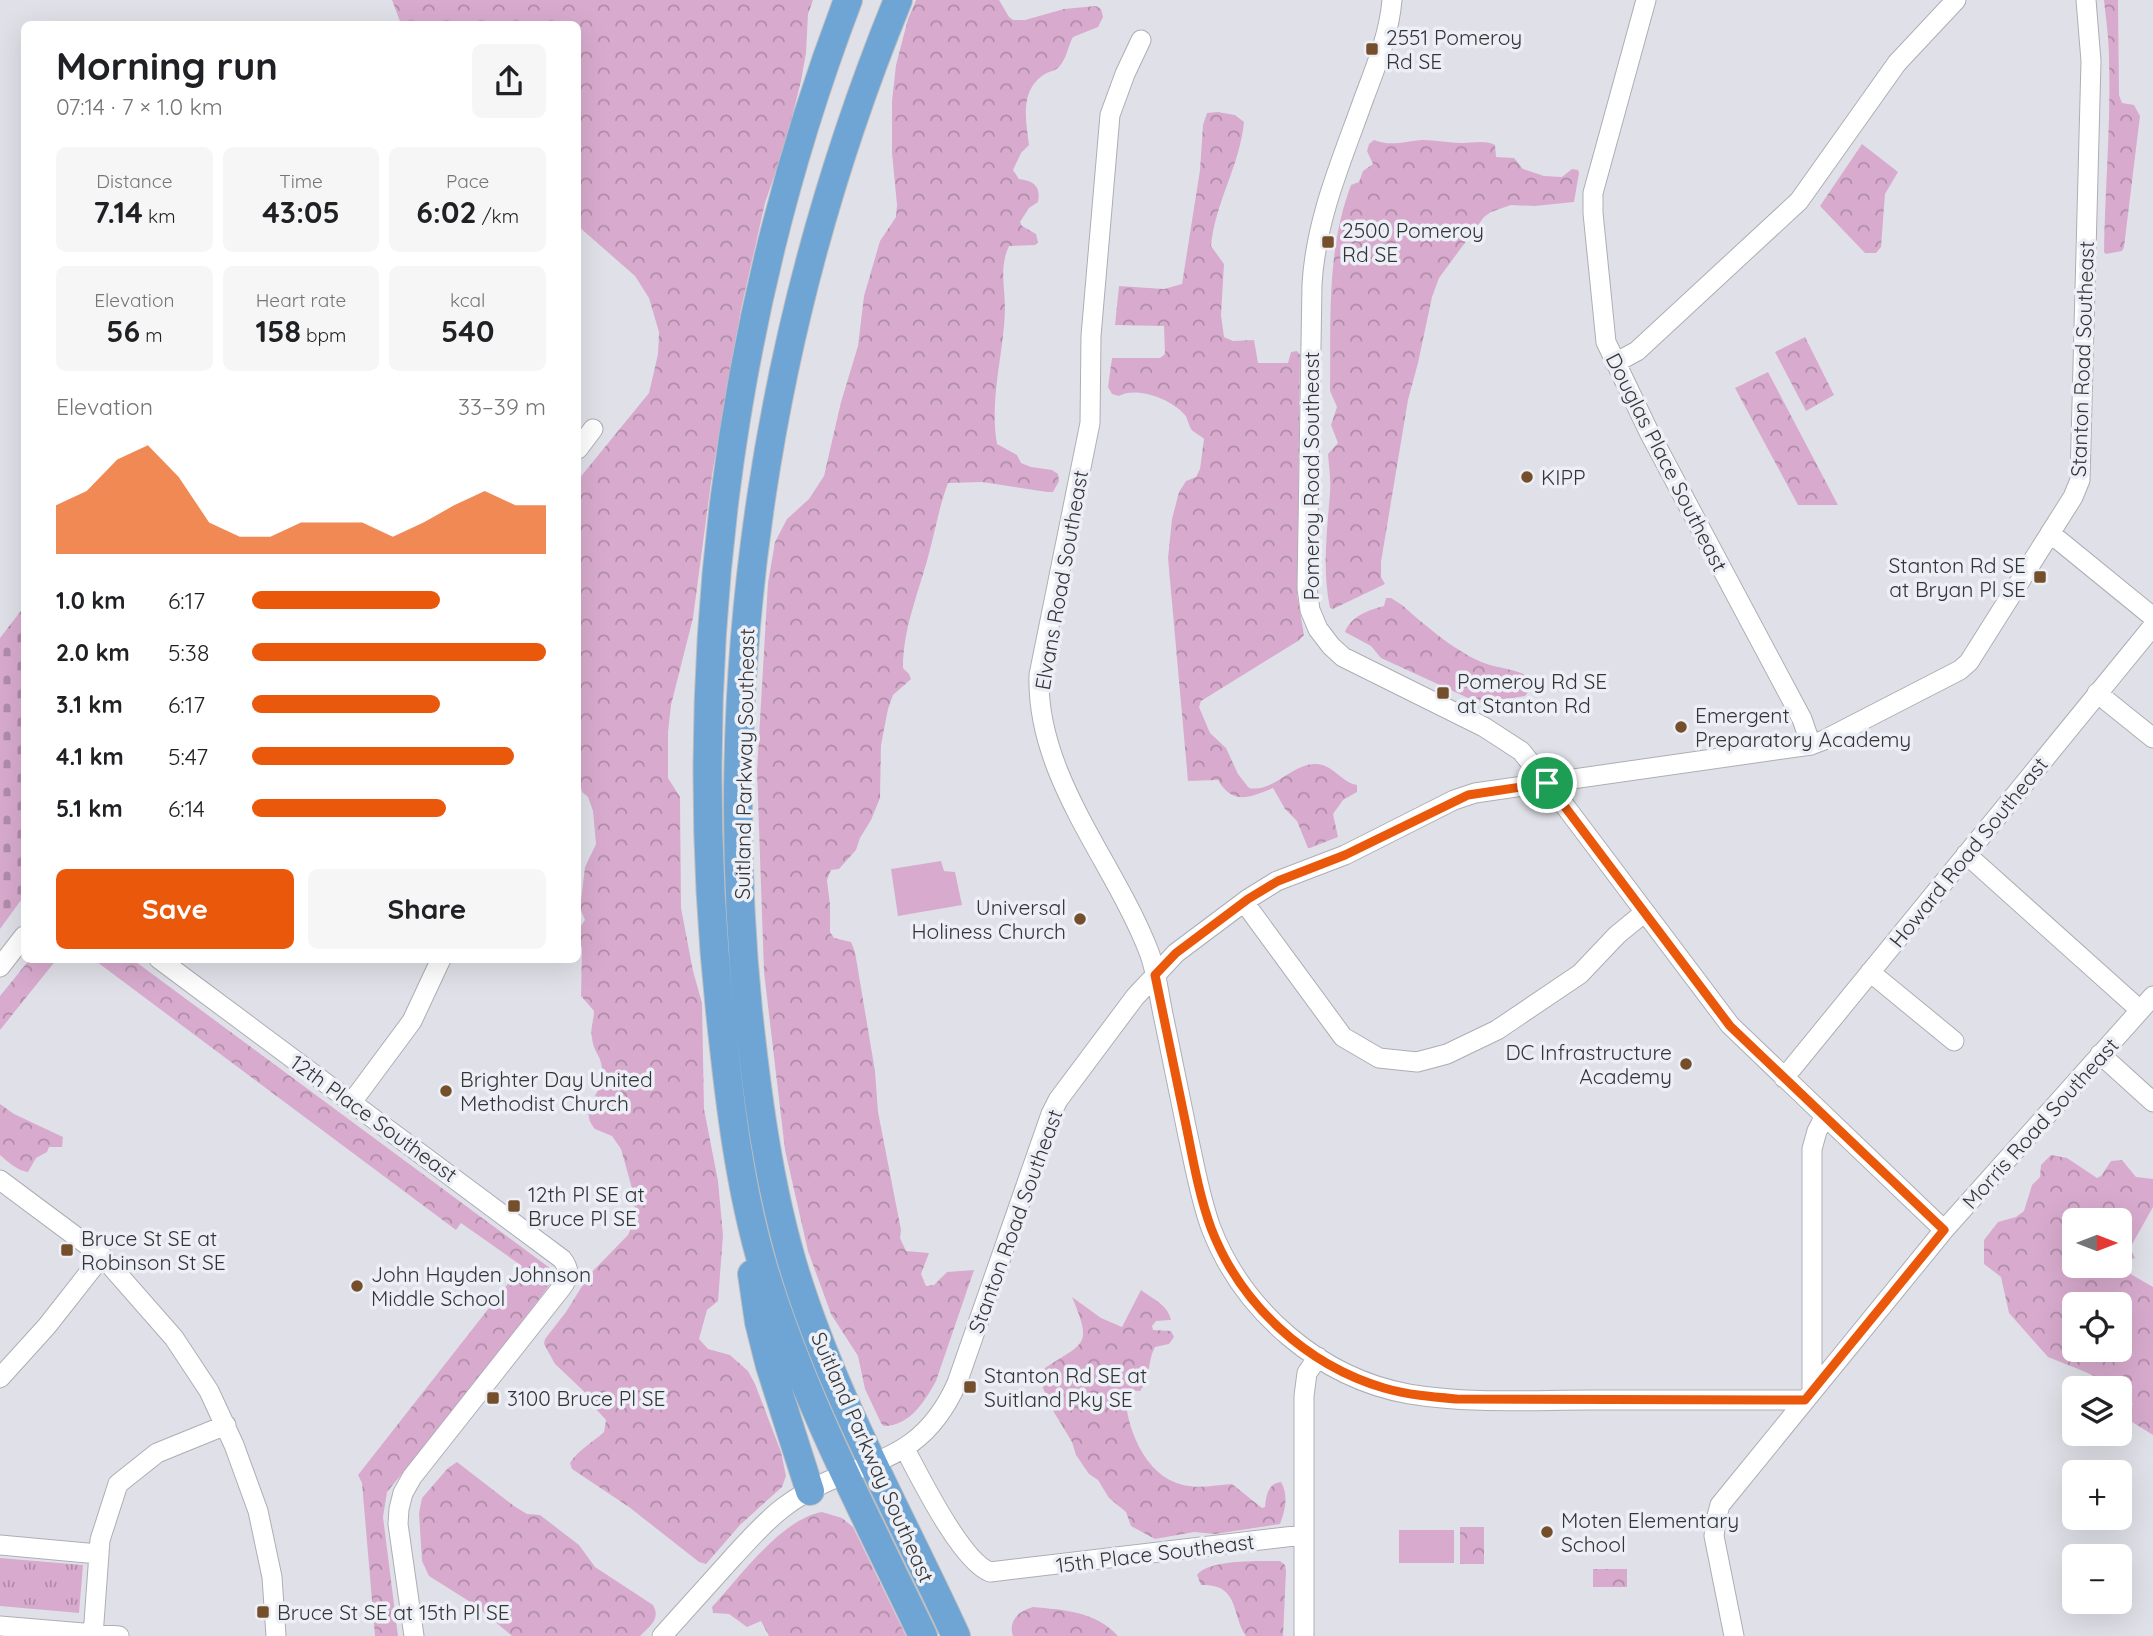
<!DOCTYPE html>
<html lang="en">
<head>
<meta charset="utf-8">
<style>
	:root { --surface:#fff; --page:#f6f6f6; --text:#202124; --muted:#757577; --accent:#ea580c }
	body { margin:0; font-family:Quicksand,sans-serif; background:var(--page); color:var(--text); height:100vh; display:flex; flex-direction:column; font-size:26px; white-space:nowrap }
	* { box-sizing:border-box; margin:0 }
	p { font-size:23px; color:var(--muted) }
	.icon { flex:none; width:38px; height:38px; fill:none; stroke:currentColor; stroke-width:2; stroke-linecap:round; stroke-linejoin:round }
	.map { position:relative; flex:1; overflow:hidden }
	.sheet { position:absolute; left:21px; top:21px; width:560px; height:942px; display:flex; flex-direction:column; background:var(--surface); border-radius:10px; box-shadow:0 7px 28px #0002 }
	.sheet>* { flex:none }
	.needle { width:46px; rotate:90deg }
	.controls { position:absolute; left:2062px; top:1208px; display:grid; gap:14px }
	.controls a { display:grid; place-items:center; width:70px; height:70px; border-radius:10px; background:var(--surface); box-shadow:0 7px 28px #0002; font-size:35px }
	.pin { position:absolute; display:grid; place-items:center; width:60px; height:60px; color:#fff; margin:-30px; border:4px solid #fff; border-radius:50%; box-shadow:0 2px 7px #0007 }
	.round { display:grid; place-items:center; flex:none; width:74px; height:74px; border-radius:10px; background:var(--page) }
	.head { display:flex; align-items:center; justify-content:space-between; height:119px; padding:0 35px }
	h1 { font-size:38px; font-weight:800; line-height:52px }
	.stats { display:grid; grid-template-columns:repeat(3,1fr); gap:10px; height:119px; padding:7px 35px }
	.stats div { display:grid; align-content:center; border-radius:10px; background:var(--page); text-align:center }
	.stats b { font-size:30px; font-weight:800 }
	.stats small { font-size:19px; font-weight:400 }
	.stats p { font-size:19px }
	.chart { height:196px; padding:14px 35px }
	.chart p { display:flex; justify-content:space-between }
	.chart svg { width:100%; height:126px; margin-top:7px; fill:var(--accent); opacity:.7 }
	.action { display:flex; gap:14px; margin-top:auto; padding:14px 35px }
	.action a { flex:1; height:80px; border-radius:10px; background:var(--accent); color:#fff; font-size:28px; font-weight:800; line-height:80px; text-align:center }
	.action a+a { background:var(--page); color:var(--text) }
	ul { padding:0 35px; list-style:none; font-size:23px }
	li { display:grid; grid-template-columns:112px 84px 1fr; align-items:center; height:52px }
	li i { height:18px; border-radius:9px; background:var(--accent) }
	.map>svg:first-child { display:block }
	.grass { fill:url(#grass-tufts) }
	.forest { fill:url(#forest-crowns); fill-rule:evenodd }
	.cemetery { fill:url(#cemetery-stones) }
	.garden { fill:#d8abce }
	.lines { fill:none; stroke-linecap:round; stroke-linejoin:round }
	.minor-casing { stroke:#adaeb5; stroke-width:21 }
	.highway-casing { stroke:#bebebf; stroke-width:30 }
	.minor { stroke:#fff; stroke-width:19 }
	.highway { stroke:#6ea5d5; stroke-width:28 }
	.route-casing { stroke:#fff; stroke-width:14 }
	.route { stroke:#ea580c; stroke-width:9 }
	.poi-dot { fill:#754f2b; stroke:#edeff6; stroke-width:2.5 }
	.labels { text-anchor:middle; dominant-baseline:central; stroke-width:7; stroke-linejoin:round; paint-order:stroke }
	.poi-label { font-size:21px; fill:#343537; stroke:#edeff6; text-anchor:start }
	.street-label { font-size:21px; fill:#343537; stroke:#edeff6 }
</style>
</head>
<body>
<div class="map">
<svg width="2153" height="1636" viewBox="0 0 2153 1636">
	<defs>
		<pattern id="grass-tufts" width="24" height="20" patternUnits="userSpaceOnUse" patternTransform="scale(1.75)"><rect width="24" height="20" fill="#d8abce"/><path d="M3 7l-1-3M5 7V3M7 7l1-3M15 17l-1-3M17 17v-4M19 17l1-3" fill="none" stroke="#b08ca8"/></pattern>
		<pattern id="forest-crowns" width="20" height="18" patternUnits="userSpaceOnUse" patternTransform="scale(1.75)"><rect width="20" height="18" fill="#d8abce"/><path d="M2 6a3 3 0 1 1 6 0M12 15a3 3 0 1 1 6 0" fill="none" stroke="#b08ca8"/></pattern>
		<pattern id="cemetery-stones" width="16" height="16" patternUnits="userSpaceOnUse" patternTransform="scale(1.75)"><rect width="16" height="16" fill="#d8abce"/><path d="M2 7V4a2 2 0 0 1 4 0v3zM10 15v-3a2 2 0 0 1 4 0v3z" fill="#b08ca8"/></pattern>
	</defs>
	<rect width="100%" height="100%" fill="#e0e1e8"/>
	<path class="grass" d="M 0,1558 L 83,1565 L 79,1613 L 0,1606 Z"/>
	<path class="forest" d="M 392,0 L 813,0 L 808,14 L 806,53 L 801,81 L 786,141 L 765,203 L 741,309 L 712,475 L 693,618 L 671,705 L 668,732 L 668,778 L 680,797 L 681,908 L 693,971 L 702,1003 L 704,1109 L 718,1181 L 723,1235 L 718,1301 L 707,1310 L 699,1339 L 708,1349 L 730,1355 L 748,1371 L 755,1384 L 781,1452 L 786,1476 L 782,1487 L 740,1525 L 706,1564 L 699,1562 L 629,1507 L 572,1469 L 570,1463 C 579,1449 592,1443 604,1432 L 606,1420 L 595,1408 L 591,1398 L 555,1364 L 544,1344 L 545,1339 L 566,1312 L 589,1275 L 628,1235 L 634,1221 L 635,1199 L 621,1149 L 612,1136 L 595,1129 C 578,1110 600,1095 602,1079 C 604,1055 594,1056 592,1038 C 590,1028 594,1020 594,1011 L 581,996 L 582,948 L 578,939 L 578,930 L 585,920 L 580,908 L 585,867 L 596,844 L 593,811 L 588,797 L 582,792 L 578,775 L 578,480 L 649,393 L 658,354 L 659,332 L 649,298 L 635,276 L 578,226 C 578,206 574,183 578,164 C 580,148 584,148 578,131 L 578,24 L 401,24 Z
		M 916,0 L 999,0 L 1009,17 L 1013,20 L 1025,20 L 1064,9 L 1096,6 L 1101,9 L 1103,17 L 1098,27 L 1073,37 C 1068,46 1067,58 1059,67 C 1055,71 1050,71 1045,74 C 1019,90 1026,121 1029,145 L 1021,153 L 1013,170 L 1019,179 C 1034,181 1041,186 1038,202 L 1029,208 L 1020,222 L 1022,226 L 1036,234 L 1038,242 L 1035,245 L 1009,246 C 999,268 1005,286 1005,309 C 1004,354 989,398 997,444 L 1017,455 L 1021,463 L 1031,467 L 1052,470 L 1058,474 L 1059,481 L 1053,492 L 1047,492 L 982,482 L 948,483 C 939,507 935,532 928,557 C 918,594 903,629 903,668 L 909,674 L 911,679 L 893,695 L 888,709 L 881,745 L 880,798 L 871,820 L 860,838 L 856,850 L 839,869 L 831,870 L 827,880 L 830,905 L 830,932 L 834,938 L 851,942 L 855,952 L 875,1071 L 878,1112 L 901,1230 L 900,1238 L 906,1251 L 929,1253 L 921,1274 L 926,1286 L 934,1285 L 947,1272 L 974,1270 L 936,1381 C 925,1401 910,1426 884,1426 L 881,1423 L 865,1389 L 858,1356 L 831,1314 L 808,1251 L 785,1150 L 764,972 L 757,771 L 768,583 L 775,542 L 787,519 L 809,499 L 824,476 L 841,402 L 858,346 L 864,296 L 880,241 L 896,217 L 897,205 L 892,153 L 892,101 L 896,65 L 908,19 Z
		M 2104,0 L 2118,0 L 2119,95 L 2122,103 L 2134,105 L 2140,116 L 2124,247 L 2122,251 L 2106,254 L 2104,252 C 2105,187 2111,123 2109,59 C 2109,39 2106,19 2104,0 Z
		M 1218,112 L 1235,115 L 1244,122 C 1240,165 1215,203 1211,246 L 1224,264 L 1221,315 L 1224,337 L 1233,341 L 1254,340 L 1258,363 L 1288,363 L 1291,352 L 1297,351 L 1300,355 L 1297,595 L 1304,635 L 1298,641 L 1201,701 L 1199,707 L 1210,733 L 1226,748 L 1238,774 L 1249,788 C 1272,793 1291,765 1314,764 C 1333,763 1340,782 1357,785 L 1357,792 L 1343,800 L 1333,814 L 1338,837 L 1310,848 L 1308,848 L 1297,821 L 1285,809 L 1273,788 C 1250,797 1233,806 1218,780 L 1188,781 L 1168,558 L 1172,519 L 1179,492 L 1186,481 L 1196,477 L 1200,469 L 1204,439 C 1200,435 1194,433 1191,429 C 1188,424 1188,418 1184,414 C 1171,399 1136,386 1119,396 L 1112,394 L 1108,387 L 1112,358 L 1160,358 L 1165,354 L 1164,326 L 1115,325 L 1119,286 L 1164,289 L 1182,284 L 1200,170 L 1203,125 L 1207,113 Z
		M 1374,140 C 1391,147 1405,141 1423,140 C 1436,140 1449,143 1462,143 C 1473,143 1485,140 1495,145 L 1496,157 L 1514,158 L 1523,169 L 1544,176 L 1562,177 L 1572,169 L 1578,170 L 1579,173 L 1574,202 L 1535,206 L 1511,205 L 1491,212 L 1484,217 L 1439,278 L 1432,297 L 1418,363 L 1408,400 L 1381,562 L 1381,577 L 1385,584 L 1333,609 L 1330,608 C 1322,570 1327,531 1330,493 C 1331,480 1329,467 1328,454 L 1338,443 L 1331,425 L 1337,407 L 1330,391 C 1331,322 1326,251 1351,185 L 1359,182 L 1363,171 L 1373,164 L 1367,151 L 1369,144 Z
		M 1862,144 L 1898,172 L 1885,194 L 1881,247 L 1876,253 L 1865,253 L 1820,206 Z
		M 1805,337 L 1834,395 L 1806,411 L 1775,352 Z
		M 1768,372 L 1838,505 L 1798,505 L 1735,388 Z
		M 1386,598 L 1391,598 L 1402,605 C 1426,626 1458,654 1487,664 C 1501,669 1531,671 1535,684 L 1525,696 L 1479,703 L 1381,658 L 1371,646 L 1345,632 C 1351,616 1369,610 1384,606 Z
		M 30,959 L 57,959 L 0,1030 L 0,996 Z
		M 93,959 L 132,959 L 558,1274 L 456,1408 L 387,1492 L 383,1517 L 398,1636 L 375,1636 L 362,1483 L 358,1475 L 522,1266 L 461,1223 L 456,1230 Z
		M 0,1104 L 14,1114 L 63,1137 L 62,1147 L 49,1147 L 47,1152 L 36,1158 L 28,1172 C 18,1171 8,1162 0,1155 Z
		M 2051,1155 L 2067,1158 L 2097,1178 L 2101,1176 L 2111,1161 L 2122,1160 L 2136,1177 L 2153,1179 L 2153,1207 L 2130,1248 L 2135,1258 L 2126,1261 L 2125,1264 L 2129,1273 L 2153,1287 L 2153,1435 L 2121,1415 L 2119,1407 L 2133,1405 C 2127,1385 2069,1366 2048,1357 L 2009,1313 L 2001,1277 L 1984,1264 L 1984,1240 L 1998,1222 L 2016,1217 L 2024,1211 L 2032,1185 L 2040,1177 L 2041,1165 ZM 2074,1220 L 2119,1220 L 2119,1265 L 2074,1265 ZM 2074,1304 L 2119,1304 L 2119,1349 L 2074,1349 Z
		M 1141,1290 C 1153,1299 1168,1305 1171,1320 L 1156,1321 L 1152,1326 L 1153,1330 L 1171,1331 L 1174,1337 L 1169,1344 L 1155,1347 C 1147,1362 1151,1378 1140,1391 L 1125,1390 C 1125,1425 1144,1476 1183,1485 C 1200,1489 1216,1485 1232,1484 L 1262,1508 L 1265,1507 C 1266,1496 1268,1483 1281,1482 C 1289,1496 1285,1511 1280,1524 L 1215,1534 L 1194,1532 L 1155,1539 L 1131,1526 L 1126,1512 L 1109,1498 L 1098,1480 L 1089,1474 L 1076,1455 L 1072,1442 L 1052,1409 L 1043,1388 L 1042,1376 L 1045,1368 C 1084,1342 1093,1347 1072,1297 L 1101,1318 L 1122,1327 Z
		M 457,1462 L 514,1506 L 527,1514 L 540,1515 L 579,1545 L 595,1567 L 653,1605 C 661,1619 650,1626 640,1636 L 512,1636 L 475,1605 L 429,1576 L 422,1561 L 419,1513 L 422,1498 L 448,1468 Z
		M 822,1512 L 842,1518 L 853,1527 L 906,1636 L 769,1636 L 761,1621 L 747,1627 L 729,1614 L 713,1613 L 712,1607 C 739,1578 781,1519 822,1512 Z
		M 1460,1527 L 1484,1527 L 1484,1564 L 1460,1564 Z
		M 1280,1561 L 1285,1565 L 1286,1571 L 1283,1636 L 1246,1636 C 1231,1614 1240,1584 1201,1585 L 1197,1575 C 1208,1559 1261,1561 1280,1561 Z
		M 1593,1569 L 1627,1569 L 1627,1587 L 1593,1587 Z
		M 1033,1607 C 1064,1610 1095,1611 1118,1636 L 1013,1636 C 1008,1621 1018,1611 1033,1607 Z"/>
	<path class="cemetery" d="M 24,607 L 24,896 L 0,929 L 0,638 Z"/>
	<path class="garden" d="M 941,861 L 944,871 L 955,872 L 962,905 L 898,916 L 891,869 Z
		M 1399,1530 L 1454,1530 L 1454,1563 L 1399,1563 Z"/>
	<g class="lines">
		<defs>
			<path id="minor" d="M 1392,0 C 1389,35 1376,66 1364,98 C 1342,160 1316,218 1312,284 L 1307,588 L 1310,610 L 1318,629 L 1331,646 L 1343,657 L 1484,727 L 1521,751 L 1559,798 L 1730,1025 L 1944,1230
				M 1646,0 L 1593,193 L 1593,213 L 1606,342 L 1649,432 L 1802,719 L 1811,745
				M 1141,40 L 1125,74 L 1110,115 L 1091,336 L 1090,423 L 1039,675 C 1036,777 1114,861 1149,952 C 1157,973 1159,997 1164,1019 C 1172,1058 1180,1097 1188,1136 C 1195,1167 1200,1198 1211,1228 C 1243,1311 1320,1378 1409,1394 C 1469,1404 1531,1400 1591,1400 C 1662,1400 1734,1400 1805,1400
				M 1615,363 L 1637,351 L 1799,201 L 1897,63 L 1956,0
				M 578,449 L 593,429
				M 2050,533 L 2153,617
				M 2097,693 L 2153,738
				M 1966,854 L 2140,1010
				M 1244,902 L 1343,1037 L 1379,1058 L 1417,1062 L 1447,1054 L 1497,1030 L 1580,974 L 1617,935 L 1645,912
				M 159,959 L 562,1259 C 570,1269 570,1277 562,1287 L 412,1477 L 403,1493 L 399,1509 L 398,1524 L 414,1636
				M 0,967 L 24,936
				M 1870,972 L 1954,1041
				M 2100,1054 L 2153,1102
				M 1784,1078 L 2153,626
				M 352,1102 L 412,1021 L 441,959
				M 0,1180 L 102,1256 L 174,1338 L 209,1391 L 234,1445 L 258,1511 L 272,1577 L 276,1636
				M 0,1378 L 47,1326 L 102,1256
				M 1812,1390 L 1812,1149 L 1817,1131 L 1824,1118
				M 905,1449 C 920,1477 961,1561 990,1572 L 1303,1535
				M 0,1545 L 98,1554
				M 0,1626 L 119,1636
				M 93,1636 L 100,1540 L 118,1484 L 157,1453 L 226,1425
				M 662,1636 C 686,1609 710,1583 734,1556 C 750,1539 765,1521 784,1507 C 852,1455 916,1475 957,1383 L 1051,1114 L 1058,1100 L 1135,997 L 1176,953 L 1248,899 L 1277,881 L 1345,855 L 1454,800 L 1475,793 L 1811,745 L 1824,740 L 1960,670 L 1969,662 L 2073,497 L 2080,480 L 2091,61 L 2086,0
				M 1304,1636 L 1304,1396 L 1307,1373 L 1318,1357
				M 1734,1636 L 1714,1536 L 1716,1520 L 1720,1505 L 1944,1230 L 2153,996"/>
			<path id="highway" d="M 848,0 C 726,320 684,670 720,1011 C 729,1097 739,1187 764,1270 C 803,1398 866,1516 923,1636
				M 898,0 C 768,318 714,667 748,1010 C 757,1094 768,1180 792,1262 C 831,1393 899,1512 956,1636
				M 752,1274 L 759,1322 L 770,1366 L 810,1491"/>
		</defs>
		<use href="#minor" class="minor-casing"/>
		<use href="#highway" class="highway-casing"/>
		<use href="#minor" class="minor"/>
		<use href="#highway" class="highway"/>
	</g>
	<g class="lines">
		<defs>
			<path id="route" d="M 1547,783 L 1730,1026 L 1944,1230 L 1805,1400 L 1457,1399 C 1433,1397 1408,1395 1384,1388 C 1306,1365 1240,1304 1211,1228 C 1199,1195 1193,1160 1186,1125 C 1176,1075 1165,1025 1155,975 L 1176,953 L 1248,899 L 1278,881 L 1345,855 L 1468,795 Z"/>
		</defs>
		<use href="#route" class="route-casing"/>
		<use href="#route" class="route"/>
	</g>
	<g class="poi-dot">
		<rect x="1365" y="42" width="14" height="14" rx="3.5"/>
		<rect x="1321" y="235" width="14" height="14" rx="3.5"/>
		<circle cx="1527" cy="477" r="7"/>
		<rect x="2033" y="570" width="14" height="14" rx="3.5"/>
		<rect x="1436" y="686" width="14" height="14" rx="3.5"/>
		<circle cx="1681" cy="727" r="7"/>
		<circle cx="1080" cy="919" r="7"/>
		<circle cx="1686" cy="1064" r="7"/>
		<circle cx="446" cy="1091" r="7"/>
		<rect x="507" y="1199" width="14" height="14" rx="3.5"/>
		<rect x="60" y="1243" width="14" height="14" rx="3.5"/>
		<circle cx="357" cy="1286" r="7"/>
		<rect x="963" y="1380" width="14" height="14" rx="3.5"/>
		<rect x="486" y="1391" width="14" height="14" rx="3.5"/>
		<circle cx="1547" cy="1532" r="7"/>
		<rect x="256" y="1605" width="14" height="14" rx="3.5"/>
	</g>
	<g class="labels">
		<g class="poi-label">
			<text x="1386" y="37">2551 Pomeroy<tspan x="1386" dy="24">Rd SE</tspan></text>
			<text x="1342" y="230">2500 Pomeroy<tspan x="1342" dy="24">Rd SE</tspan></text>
			<text x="1541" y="477">KIPP</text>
			<text x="2026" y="565" text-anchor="end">Stanton Rd SE<tspan x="2026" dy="24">at Bryan Pl SE</tspan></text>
			<text x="1457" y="681">Pomeroy Rd SE<tspan x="1457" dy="24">at Stanton Rd</tspan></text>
			<text x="1695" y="715">Emergent<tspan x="1695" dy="24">Preparatory Academy</tspan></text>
			<text x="1066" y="907" text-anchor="end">Universal<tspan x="1066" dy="24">Holiness Church</tspan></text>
			<text x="1672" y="1052" text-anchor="end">DC Infrastructure<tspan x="1672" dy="24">Academy</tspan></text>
			<text x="460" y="1079">Brighter Day United<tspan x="460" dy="24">Methodist Church</tspan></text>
			<text x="528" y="1194">12th Pl SE at<tspan x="528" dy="24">Bruce Pl SE</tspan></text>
			<text x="81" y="1238">Bruce St SE at<tspan x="81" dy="24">Robinson St SE</tspan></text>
			<text x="371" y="1274">John Hayden Johnson<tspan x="371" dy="24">Middle School</tspan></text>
			<text x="984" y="1375">Stanton Rd SE at<tspan x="984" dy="24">Suitland Pky SE</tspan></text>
			<text x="507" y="1398">3100 Bruce Pl SE</text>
			<text x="1561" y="1520">Moten Elementary<tspan x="1561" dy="24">School</tspan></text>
			<text x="277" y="1612">Bruce St SE at 15th Pl SE</text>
		</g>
		<g class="street-label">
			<text transform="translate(2082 359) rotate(-88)">Stanton Road Southeast</text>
			<text transform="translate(1667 462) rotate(63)">Douglas Place Southeast</text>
			<text transform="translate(1311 476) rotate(-90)">Pomeroy Road Southeast</text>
			<text transform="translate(1061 580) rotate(-80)">Elvans Road Southeast</text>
			<text transform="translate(744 764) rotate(-89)">Suitland Parkway Southeast</text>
			<text transform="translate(1968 852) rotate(-51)">Howard Road Southeast</text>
			<text transform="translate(374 1118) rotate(36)">12th Place Southeast</text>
			<text transform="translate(2040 1123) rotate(-48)">Morris Road Southeast</text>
			<text transform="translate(1015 1221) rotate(-70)">Stanton Road Southeast</text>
			<text transform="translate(873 1457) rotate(66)">Suitland Parkway Southeast</text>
			<text transform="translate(1155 1553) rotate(-7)">15th Place Southeast</text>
		</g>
	</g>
</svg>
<div class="controls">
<a><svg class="needle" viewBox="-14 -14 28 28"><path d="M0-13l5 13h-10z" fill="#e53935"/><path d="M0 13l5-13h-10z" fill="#757577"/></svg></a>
<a><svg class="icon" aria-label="locate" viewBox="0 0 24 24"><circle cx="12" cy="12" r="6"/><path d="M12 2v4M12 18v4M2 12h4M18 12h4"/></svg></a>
<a><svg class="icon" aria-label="layers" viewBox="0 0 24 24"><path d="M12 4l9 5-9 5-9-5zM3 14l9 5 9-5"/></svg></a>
<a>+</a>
<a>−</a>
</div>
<div class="pin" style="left:1547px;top:783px;background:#1e9e55"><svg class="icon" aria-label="arrive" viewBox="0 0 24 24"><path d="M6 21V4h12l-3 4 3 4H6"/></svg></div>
<section class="sheet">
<div class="head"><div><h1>Morning run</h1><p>07:14 · 7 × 1.0 km</p></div><a class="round"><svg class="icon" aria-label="share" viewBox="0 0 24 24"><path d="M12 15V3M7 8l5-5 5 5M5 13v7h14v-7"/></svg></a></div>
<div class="stats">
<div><p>Distance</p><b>7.14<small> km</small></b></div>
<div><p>Time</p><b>43:05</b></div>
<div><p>Pace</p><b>6:02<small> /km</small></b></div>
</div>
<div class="stats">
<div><p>Elevation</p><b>56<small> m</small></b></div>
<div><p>Heart rate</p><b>158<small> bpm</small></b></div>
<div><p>kcal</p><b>540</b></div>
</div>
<div class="chart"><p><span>Elevation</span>33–39 m</p>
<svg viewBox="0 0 160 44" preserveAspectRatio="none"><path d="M0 44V27L10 22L20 11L30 6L40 17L50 33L60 38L70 38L80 33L90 33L100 33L110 38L120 33L130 27L140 22L150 27L160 27V44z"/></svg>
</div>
<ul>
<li><b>1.0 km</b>6:17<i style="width:64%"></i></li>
<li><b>2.0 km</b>5:38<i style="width:100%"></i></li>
<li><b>3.1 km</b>6:17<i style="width:64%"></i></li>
<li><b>4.1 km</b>5:47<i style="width:89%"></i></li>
<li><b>5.1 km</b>6:14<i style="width:66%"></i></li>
</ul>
<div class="action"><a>Save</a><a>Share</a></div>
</section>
</div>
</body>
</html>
